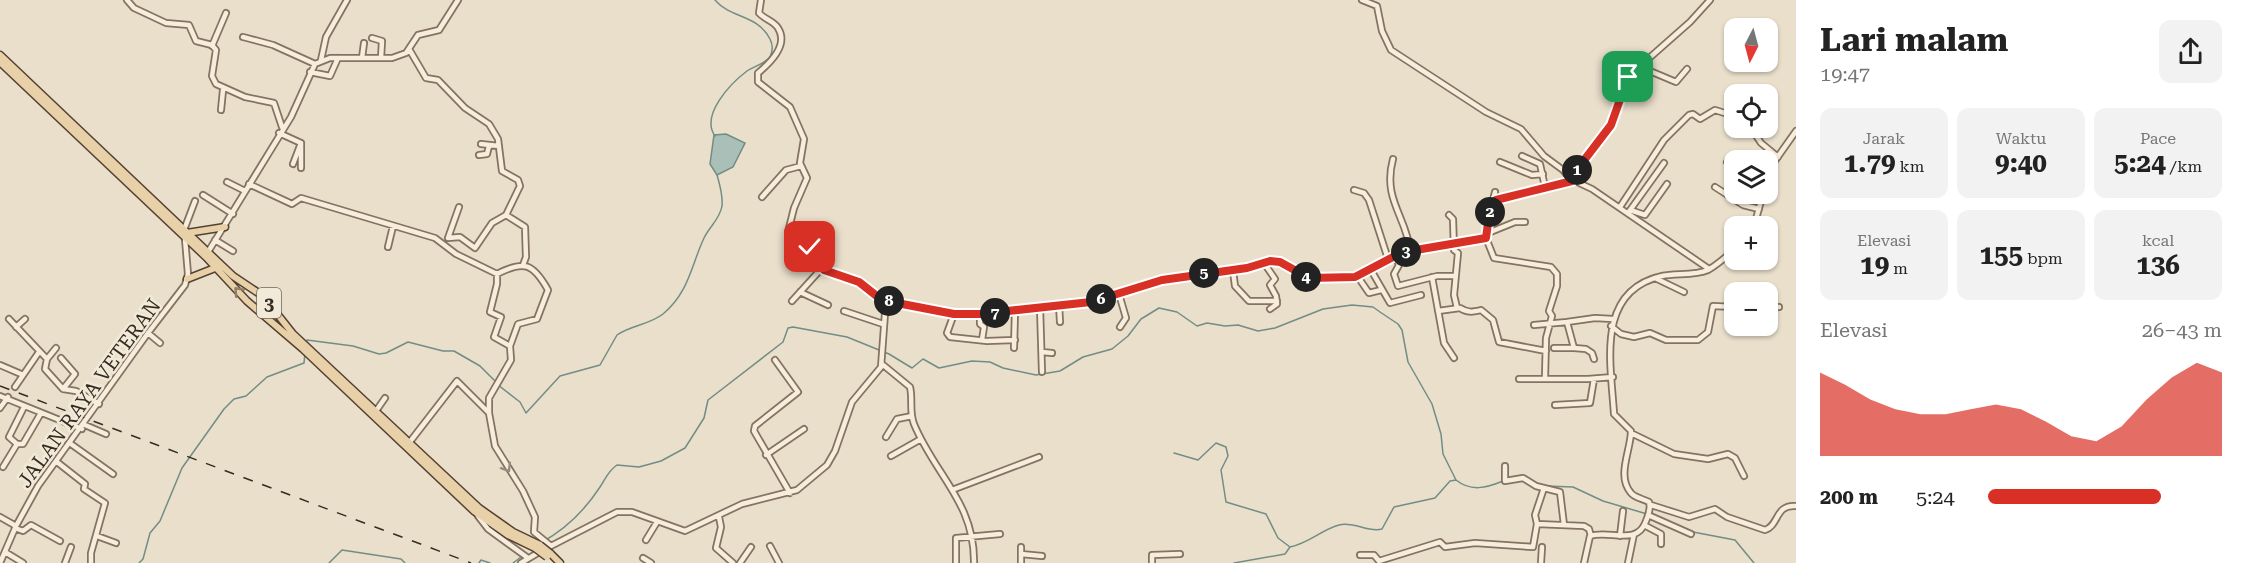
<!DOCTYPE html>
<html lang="id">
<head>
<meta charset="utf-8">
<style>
	:root { --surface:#fff; --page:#f2f2f2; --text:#222; --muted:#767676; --accent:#d93025 }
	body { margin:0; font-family:"Roboto Serif",serif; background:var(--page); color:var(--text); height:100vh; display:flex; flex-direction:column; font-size:22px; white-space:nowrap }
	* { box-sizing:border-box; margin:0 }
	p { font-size:20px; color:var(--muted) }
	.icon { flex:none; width:33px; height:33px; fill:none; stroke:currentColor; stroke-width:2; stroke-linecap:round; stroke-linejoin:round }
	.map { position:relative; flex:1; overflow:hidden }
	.sheet { display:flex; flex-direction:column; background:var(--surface); width:450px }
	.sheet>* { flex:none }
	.needle { width:39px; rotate:186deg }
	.fabs { position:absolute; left:1724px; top:18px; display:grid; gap:12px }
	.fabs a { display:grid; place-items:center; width:54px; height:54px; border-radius:12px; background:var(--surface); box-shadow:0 2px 4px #0004; font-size:30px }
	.pin { position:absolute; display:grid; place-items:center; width:51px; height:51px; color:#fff; margin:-26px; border-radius:12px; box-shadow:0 3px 9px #0006 }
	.km { position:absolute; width:30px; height:30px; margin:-15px; border-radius:50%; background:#222; color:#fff; font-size:16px; line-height:30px; text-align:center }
	.round { display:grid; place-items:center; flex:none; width:63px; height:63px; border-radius:12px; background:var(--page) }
	.headline { display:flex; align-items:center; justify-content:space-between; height:102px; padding:0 24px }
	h1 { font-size:33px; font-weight:700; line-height:45px }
	.stats { display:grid; grid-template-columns:repeat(3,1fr); gap:9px; height:102px; padding:6px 24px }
	.stats div { display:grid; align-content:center; border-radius:12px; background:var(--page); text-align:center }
	.stats b { font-size:26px; font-weight:700 }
	.stats small { font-size:16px; font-weight:400 }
	.stats p { font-size:16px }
	.chart { height:168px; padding:12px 24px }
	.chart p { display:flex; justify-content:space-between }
	.chart svg { width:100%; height:108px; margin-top:6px; fill:var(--accent); opacity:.7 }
	ul { padding:0 24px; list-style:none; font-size:20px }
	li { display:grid; grid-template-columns:96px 72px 1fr; align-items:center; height:45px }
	li i { height:15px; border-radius:8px; background:var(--accent) }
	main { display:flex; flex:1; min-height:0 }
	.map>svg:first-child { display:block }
	.water { fill:#aabfb8; stroke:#728d85; stroke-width:1.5 }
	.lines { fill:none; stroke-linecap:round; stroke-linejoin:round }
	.stream { stroke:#728d85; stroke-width:1.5 }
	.minor-casing { stroke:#857261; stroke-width:8 }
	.major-casing { stroke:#544134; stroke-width:9 }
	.minor { stroke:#f6eddd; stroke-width:4.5 }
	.major { stroke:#e8d1a8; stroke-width:6 }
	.rail { stroke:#372b22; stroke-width:1.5; stroke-dasharray:10 10; stroke-linecap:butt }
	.major-bridge-casing { stroke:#544134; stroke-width:9; stroke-linecap:butt }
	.major-bridge { stroke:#e8d1a8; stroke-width:6 }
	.oneway { stroke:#907e65 }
	.oneway2 { stroke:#968c80 }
	.route-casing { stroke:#fff; stroke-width:12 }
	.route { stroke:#d93025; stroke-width:8 }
	.labels { text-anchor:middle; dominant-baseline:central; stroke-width:5; stroke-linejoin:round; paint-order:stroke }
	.shield { fill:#f2ead9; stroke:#6f6459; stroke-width:1.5 }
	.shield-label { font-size:18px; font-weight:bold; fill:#372b22 }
	.street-label { font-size:20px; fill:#372b22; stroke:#f2ead9 }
</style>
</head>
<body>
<main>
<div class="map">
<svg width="1796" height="563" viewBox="0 0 1796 563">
	<rect width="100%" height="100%" fill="#eadfcb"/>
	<path class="water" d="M 726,134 L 745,143 L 733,167 L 717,175 L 710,164 L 714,135 Z"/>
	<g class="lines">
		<path class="stream" d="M 715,0 C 731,19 757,14 770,39 C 773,45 773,51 770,57 C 765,64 754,66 747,71 C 731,83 700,115 715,136
			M 307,343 L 307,340 L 353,346 L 379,354 L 386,353 L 408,342 L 443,351 L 454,351 L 480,366 L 495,381
			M 498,385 L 520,402 L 526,413 L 560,376 L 600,365 L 617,335 C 631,325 649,325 663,314 C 689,292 691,266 704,238 C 709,227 720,219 722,206 C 723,196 720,185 717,175
			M 1174,453 L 1198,460 L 1216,443 L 1226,447 L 1228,456 L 1221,470 L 1226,502 L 1266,514 L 1278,538 L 1290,547 C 1309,543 1321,530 1339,525 C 1354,521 1368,533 1382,529 L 1394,507 L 1435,498 L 1450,481 L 1456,480 C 1471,492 1486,488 1503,481
			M 1510,478 L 1520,477
			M 1546,486 L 1573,487 L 1603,501 L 1647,514
			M 1693,532 L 1735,540 L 1754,563
			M 542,542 C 566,529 585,510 600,487 C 606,478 608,471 617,465 L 639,467 L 661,461 L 685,448 L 704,418 L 708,400 L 783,342 L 788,328 L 793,327 L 847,337 L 889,354 L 912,368 L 923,359 L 939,368 L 972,361 L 990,362 L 1003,368 L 1036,375 L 1060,371 L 1083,357 L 1112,349 L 1128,336 L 1141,319 L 1159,308 L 1177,312 L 1197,326 L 1207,323 L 1225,326 L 1238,325 L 1258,331 L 1275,328 L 1323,309 L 1352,305 L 1373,307 L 1380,312 L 1398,324 L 1402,330 L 1408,362 L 1432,404 L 1441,434 L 1443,454 L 1456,480
			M 139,563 L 143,559 L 150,533 L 160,521 L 182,468 L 224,409 L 234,399 L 246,396 L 267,377 L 304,363 L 305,353
			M 329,563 L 342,550 L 401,559 L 405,563
			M 479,563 L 481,560 L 490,563
			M 513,563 L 521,557
			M 1234,563 L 1285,554 L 1290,547"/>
		<defs>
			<path id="minor" d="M 127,0 L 134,8 L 166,23 L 189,25 L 196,41 L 212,45 L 216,50 L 212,76 L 216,84 L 245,97 L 274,103 L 282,127
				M 761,0 L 759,13 C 764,19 774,21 778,28 C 789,45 769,64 758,73 L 758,82 L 790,107 L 804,139 L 800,163 L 807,178 L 794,208 L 788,232 L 818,252 L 824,270 L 859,282 L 878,297 L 897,303 L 954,314 L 980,314 L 1091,301 L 1162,280 L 1247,268 L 1273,261 L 1309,278 L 1355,277 L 1395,256 L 1410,251 L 1486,238 L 1490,208 L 1496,200 L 1567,182 L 1577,182 L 1592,189 L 1709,269
				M 1362,0 L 1377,6 L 1382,31 L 1391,50 L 1486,112 L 1521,129 L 1544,156 L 1563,170 L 1572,181
				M 243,37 L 273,45 L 315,64
				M 372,38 L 382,41 L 381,58
				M 212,46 L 226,13
				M 409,49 L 426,78 L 438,80 L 465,108 L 489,124 L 498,139 L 502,171 L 518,180 L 520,186 L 506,215 L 525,227 L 526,257 L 523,265
				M 362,58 L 364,43
				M 321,60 L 326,37 L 347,0
				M 1638,66 L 1676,82 L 1687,69
				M 310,72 L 330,76 L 338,58
				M 221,110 L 223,90
				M 1751,128 L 1761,143 L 1778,157
				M 279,133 L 301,143 L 293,164
				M 481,144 L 499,146
				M 479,155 L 487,154 L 489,146
				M 1522,156 L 1540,164 L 1545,187
				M 1393,159 C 1382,200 1407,217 1410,251
				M 1500,162 L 1532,175 L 1543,174
				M 1727,162 L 1734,167
				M 301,168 L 301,143
				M 1571,178 L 1611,125 L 1630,75 L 1690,22 L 1710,0
				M 1767,180 L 1772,165 L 1796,131
				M 227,182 L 245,191
				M 249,184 L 292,204 L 301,198 L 435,238 L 456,254 L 497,274 L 497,284 L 490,312 L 501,317 L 494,337 L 510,346 L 511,360 L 489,398 L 489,413 L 495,446 L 523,491 L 535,517 L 534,532 L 551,546
				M 1715,187 L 1743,205 L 1759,209
				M 1354,190 L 1364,193 L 1369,200 L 1388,259
				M 203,195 L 233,214
				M 762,197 L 786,170 L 801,166
				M 1492,204 L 1495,192
				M 1620,207 L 1664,140 L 1689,115 L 1693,114 L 1700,119 L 1715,110 L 1734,116
				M 1630,210 L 1645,215 L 1667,184
				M 1628,213 L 1664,163
				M 1449,215 L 1453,219 L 1454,250 L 1458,253 L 1454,295 L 1457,308
				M 1754,226 L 1763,194
				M 184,230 L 195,201
				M 1488,233 L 1515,222 L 1525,222
				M 448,238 L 460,237 L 475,248 L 492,223 L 506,215
				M 448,238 L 459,207
				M 1486,238 L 1494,258 L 1551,267 L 1557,274 L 1557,286 L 1549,311 L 1552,316 L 1546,338 L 1545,378
				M 215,240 L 233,251
				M 388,247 L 393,226
				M 208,252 L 291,117 L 315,64 L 330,58 L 392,58 L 406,53 L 418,35 L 439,30 L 458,0
				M 1395,256 L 1399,265 L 1394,274 L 1398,286 L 1437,276 L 1455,276
				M 1264,263 L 1275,279 L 1270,285 L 1276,296 L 1277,304 L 1270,309
				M 1371,270 L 1390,303 L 1421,295
				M 1233,271 L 1235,286 L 1249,301 L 1277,301
				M 497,274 C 524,260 533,263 548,290 L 537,319 L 518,324 L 510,346
				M 1358,277 L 1369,293 L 1381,290
				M 1432,277 L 1444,343 L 1454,358
				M 1655,278 L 1684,292
				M 800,292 L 828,305
				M 1119,294 L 1126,318 L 1120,327
				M 792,301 L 822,268
				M 1059,304 L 1060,322
				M 1040,307 L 1042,372
				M 1767,308 L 1779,307
				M 844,311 L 883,324
				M 1438,311 L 1460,308 C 1468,313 1472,312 1481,310 L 1493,320 L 1499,342 L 1546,351
				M 954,314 L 947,333 L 950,337 L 987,341 L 1015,340
				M 980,314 L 980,324 L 984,327 L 982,340
				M 9,319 L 47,359 L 45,369 L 63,389 L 76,391 L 99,404
				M 1534,325 L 1567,322
				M 1611,326 L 1621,334 L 1634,337 L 1650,333 L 1666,340 L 1698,340 L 1708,332 L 1713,306 L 1734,307
				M 16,327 L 25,319
				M 148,333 L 160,343
				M 1014,348 L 1015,311
				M 1554,348 L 1574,348
				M 1042,352 L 1052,353
				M 61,358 L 75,374 L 63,389
				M 47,359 L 56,348
				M 1594,359 L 1592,353 L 1586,349 L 1574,348 L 1567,322 L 1595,318 L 1613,319
				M 775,360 L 798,392 L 755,426 L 754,431 L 790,493
				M 882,364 L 910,387 C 913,399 909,412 914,424 C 935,475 975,503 974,563
				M 0,365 L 21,374
				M 1519,379 L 1588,379 L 1613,377
				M 15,387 L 39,352
				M 0,396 L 82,429
				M 1555,405 L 1590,403 L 1594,379
				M 24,407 L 9,437 L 17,444 L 23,444 L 41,413
				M 0,408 L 8,397
				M 376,411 L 385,398
				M 85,425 L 106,434
				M 1631,433 L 1674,454 L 1708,459 L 1728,454 L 1735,458 L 1744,476
				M 886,437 L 897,419 L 912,416
				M 409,443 L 457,381 L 488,412
				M 71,444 L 113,474
				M 766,455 L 804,429
				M 891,456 L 921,439
				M 57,462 L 85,484 L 84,489 L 105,503 L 91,553 L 91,563
				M 1505,466 L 1505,481 L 1523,478 L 1536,486 L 1560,492 L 1564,525
				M 3,467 L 17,444
				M 952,490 L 1039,457
				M 1651,505 L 1689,517 L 1715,509 L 1727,517 L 1765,530 C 1779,526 1775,504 1796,506
				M 1648,515 L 1691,534
				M 478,516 L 488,529 L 528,558
				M 0,517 L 16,526
				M 719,517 L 721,527 L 716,548 L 733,563
				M 1537,524 L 1535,515 L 1544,488
				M 1644,525 L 1661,534 L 1661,544
				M 15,528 L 23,531 L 31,525 L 60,541
				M 97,536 L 116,543
				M 1620,536 L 1623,511
				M 646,540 L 657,522
				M 770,546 L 779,563
				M 549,547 L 617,512 L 632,512 L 685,531 L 742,504 L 797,490 L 827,465 L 835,451 L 852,402 L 881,367 L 886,300
				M 5,552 L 23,563
				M 1021,554 L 1042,556
				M 1360,555 L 1374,555 L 1379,561 L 1440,542 L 1445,547 L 1475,543 L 1533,547 L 1537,524 L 1584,526 L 1589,529 L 1591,536
				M 643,558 L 651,563
				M 0,563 L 16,526 L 38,486 L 148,333 L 185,285 L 188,274 L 185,239
				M 65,563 L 71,547
				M 521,563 L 541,551
				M 740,563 L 751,547
				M 956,563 L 956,538 L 1000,534
				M 1021,563 L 1021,547
				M 1152,563 L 1152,555 L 1180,554
				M 1541,563 L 1542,547
				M 1584,563 L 1590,536 C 1609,529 1637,547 1646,521 C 1649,514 1651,508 1649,502 C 1644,499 1635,498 1631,493 C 1616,476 1631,450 1631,431 L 1614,414 C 1611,364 1595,291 1662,276 C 1676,273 1694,276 1708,270 C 1717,265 1726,257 1734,250
				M 1628,563 L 1634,534"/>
			<path id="major" d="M 0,55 L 233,276 L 263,296 L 293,334 L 479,508 L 513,532 L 540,545
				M 0,62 L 206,257 L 247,301 L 303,349 L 474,511 L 508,535 L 535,548
				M 187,233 L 225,227
				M 187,279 L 215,268
				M 550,553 L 560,563"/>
		</defs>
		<use href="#minor" class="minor-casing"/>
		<use href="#major" class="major-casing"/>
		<use href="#minor" class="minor"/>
		<use href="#major" class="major"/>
		<path class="rail" d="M 0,386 L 471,563"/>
		<defs>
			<path id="major-bridge" d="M 540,545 L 550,553
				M 535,548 L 547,557"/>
		</defs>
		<use href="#major-bridge" class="major-bridge-casing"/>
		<use href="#major-bridge" class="major-bridge"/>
	</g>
	<defs><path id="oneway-chevron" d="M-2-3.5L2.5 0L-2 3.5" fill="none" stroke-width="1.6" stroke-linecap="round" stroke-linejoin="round" transform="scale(1.5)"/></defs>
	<use class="oneway" href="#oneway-chevron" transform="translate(238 291) rotate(-133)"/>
	<use class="oneway2" href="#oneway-chevron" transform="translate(507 468) rotate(58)"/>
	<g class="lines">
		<defs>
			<path id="route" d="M 810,247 L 818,252 L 824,270 L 859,282 L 878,297 L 897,303 L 954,314 L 980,314 L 1091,302 L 1162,280 L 1247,268 L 1270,261 L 1280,262 L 1309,278 L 1355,277 L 1395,256 L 1410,251 L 1486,238 L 1490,208 L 1496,200 L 1572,181 L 1572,176 L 1611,125 L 1628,77"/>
		</defs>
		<use href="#route" class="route-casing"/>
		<use href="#route" class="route"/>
	</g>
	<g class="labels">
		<rect class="shield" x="257" y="288" width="24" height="30" rx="4.5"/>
		<g class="shield-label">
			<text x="269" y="303">3</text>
		</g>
		<g class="street-label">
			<text transform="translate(89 393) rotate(-54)">JALAN RAYA VETERAN</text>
		</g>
	</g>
</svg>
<div class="fabs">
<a><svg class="needle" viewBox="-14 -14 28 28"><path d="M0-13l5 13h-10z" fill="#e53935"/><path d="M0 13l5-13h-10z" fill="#767676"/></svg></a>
<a><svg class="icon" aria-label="locate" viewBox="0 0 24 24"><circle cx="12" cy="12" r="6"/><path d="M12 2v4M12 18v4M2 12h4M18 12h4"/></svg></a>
<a><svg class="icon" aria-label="layers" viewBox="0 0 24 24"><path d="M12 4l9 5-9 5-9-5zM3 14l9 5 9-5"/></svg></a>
<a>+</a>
<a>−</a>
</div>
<div class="pin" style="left:1628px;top:77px;background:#1e9e55"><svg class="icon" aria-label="arrive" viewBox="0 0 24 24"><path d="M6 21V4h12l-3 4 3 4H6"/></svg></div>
<div class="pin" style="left:810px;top:247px;background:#d93025"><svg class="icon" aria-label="check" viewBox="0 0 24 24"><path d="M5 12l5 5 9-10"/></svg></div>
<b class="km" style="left:1577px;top:170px">1</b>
<b class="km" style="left:1490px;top:212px">2</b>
<b class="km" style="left:1406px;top:252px">3</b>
<b class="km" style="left:1306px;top:277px">4</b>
<b class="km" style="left:1204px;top:273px">5</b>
<b class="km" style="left:1101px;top:299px">6</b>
<b class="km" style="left:995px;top:313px">7</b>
<b class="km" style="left:889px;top:301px">8</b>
</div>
<section class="sheet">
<div class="headline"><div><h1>Lari malam</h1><p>19:47</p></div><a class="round"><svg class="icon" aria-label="share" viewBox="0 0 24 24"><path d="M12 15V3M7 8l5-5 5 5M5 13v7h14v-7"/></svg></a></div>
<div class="stats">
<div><p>Jarak</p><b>1.79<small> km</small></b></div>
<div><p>Waktu</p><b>9:40</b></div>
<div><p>Pace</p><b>5:24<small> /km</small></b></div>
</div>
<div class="stats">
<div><p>Elevasi</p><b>19<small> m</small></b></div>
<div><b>155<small> bpm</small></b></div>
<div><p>kcal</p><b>136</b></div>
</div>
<div class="chart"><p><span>Elevasi</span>26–43 m</p>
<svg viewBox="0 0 160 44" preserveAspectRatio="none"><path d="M0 44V10L10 15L20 21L30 25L40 27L50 27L60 25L70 23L80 25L90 30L100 36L110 38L120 32L130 21L140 12L150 6L160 10V44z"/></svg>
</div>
<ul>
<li><b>200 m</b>5:24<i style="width:74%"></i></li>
</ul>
</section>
</main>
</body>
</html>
